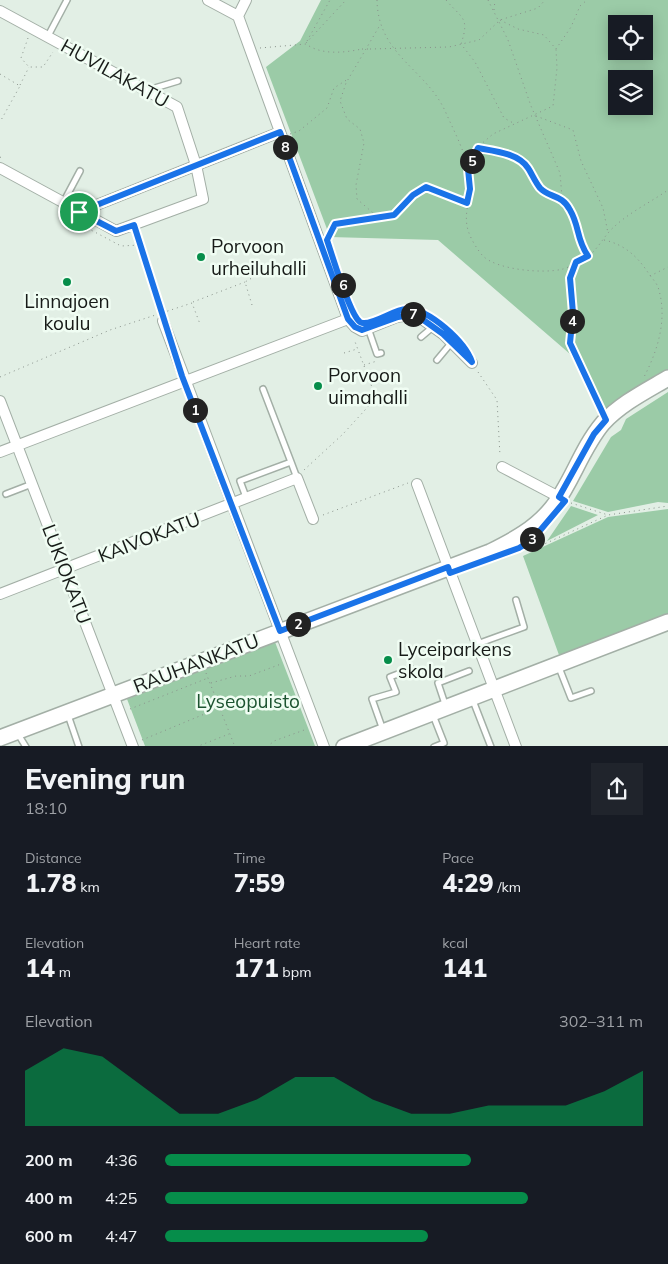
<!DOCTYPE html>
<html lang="en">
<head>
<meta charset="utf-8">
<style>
	:root { --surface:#171b24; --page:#20242c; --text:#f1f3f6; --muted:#9ea1a6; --accent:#068d4a }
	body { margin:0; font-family:Mulish,sans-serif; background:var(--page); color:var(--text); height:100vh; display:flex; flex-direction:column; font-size:19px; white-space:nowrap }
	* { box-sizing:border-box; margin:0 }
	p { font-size:16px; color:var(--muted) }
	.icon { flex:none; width:28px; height:28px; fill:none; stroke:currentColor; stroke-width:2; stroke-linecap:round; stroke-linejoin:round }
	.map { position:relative; height:746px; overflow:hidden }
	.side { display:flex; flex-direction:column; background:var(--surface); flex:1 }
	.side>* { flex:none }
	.fabs { position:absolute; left:608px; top:15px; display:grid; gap:10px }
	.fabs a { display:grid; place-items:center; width:45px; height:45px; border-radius:0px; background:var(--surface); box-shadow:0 2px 12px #0003; font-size:25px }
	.pin { position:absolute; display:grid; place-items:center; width:42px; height:42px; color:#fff; margin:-21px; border:2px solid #fff; border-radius:50%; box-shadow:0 1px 5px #0007 }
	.km { position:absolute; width:25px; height:25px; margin:-12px; border-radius:50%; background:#222; color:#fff; font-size:14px; line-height:25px; text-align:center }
	.round { display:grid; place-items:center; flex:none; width:52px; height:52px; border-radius:0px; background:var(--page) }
	.overview { display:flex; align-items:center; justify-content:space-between; height:85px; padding:0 25px }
	h1 { font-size:28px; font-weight:800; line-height:38px }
	.figures { display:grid; grid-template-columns:repeat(3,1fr); gap:8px; height:85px; padding:5px 25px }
	.figures div { display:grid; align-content:center }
	.figures b { font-size:25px; font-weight:800 }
	.figures small { font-size:14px; font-weight:400 }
	.figures p { font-size:14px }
	.chart { height:140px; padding:10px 25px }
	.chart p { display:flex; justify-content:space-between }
	.chart svg { width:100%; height:90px; margin-top:5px; fill:var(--accent); opacity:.7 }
	ul { padding:0 25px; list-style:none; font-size:16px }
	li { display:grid; grid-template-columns:80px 60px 1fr; align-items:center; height:38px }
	li i { height:12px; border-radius:6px; background:var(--accent) }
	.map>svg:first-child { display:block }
	.green { fill:#9bcba7; fill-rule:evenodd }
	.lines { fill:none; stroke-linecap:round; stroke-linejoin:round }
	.lane-casing { stroke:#a3afa6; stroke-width:8 }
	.street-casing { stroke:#a3afa6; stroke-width:12 }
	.secondary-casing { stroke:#a3afa6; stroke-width:18 }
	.path { stroke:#89928b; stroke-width:1; stroke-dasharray:1 4; stroke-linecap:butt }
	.lane { stroke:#fff; stroke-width:5 }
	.street { stroke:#fff; stroke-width:10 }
	.secondary { stroke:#fff; stroke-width:15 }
	.path-bridge { stroke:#89928b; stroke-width:1; stroke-dasharray:1 4; stroke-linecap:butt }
	.route-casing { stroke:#fff; stroke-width:10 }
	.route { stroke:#1a73e8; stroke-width:6 }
	.poi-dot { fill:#068d4a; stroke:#f0fdf3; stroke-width:2 }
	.labels { text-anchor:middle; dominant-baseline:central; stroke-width:5; stroke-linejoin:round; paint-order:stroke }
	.street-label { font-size:19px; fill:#171b18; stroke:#f0fdf3 }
	.poi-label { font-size:19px; fill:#171b18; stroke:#f0fdf3; text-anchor:start }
	.park-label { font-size:19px; fill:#1d5431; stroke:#f0fdf3 }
</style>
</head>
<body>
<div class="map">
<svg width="668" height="747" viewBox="0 0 668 747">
	<rect width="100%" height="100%" fill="#e2efe5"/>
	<path class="green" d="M 321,0 L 668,0 L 668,371 L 601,415 L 570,354 L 438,240 L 330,237 L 266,67 L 300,41 ZM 616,24 L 644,24 L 644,51 L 616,51 ZM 616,79 L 644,79 L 644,106 L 616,106 Z
		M 668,392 L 668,503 L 658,502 L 608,512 L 573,501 L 611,437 L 621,430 L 626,419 Z
		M 571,506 L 598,515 L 547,541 Z
		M 668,509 L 668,616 L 559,655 L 523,556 L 608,517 Z
		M 275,642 L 315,746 L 145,746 L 127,699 Z"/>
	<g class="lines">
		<defs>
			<path id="lane" d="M 48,36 L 67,0
				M 148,90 L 178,81
				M 63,203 L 80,171
				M 368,328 L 377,354 L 381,353
				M 421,337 L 434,326
				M 437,360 L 452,342
				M 263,389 L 291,462
				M 6,494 L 32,484
				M 246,497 L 240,481 L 291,462 L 297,478
				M 477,644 L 524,627 L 516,600
				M 558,665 L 571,698 L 591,691
				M 472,698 L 491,747
				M 446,707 L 438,683 L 469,671
				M 68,715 L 79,747
				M 433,715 L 444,743 L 434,747
				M 383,730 L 372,699 L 396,692 L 390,677 L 411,669
				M 18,734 L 26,747"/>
			<path id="street" d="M 208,0 L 238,16
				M 0,11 L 177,107 L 196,165 L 203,199 L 116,231 L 0,168
				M 238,16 L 348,319 L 355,327 L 362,331 L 397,317 L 415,314 L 443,334 L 472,363
				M 238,16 L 246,0
				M 79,212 L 280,132
				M 163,321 L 324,747
				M 0,401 L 133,747
				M 0,452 L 348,319
				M 502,467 L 559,497
				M 417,484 L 516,747
				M 0,594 L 297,478 L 313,519"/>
			<path id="secondary" d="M 0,738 L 490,552 C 514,540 535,529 552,508 C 572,483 581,449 603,423 C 620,404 646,391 668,378
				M 344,747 L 668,622"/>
		</defs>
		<use href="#lane" class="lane-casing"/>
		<use href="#street" class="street-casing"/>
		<use href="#secondary" class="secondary-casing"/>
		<path class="path" d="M 377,0 C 378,56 427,69 446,113 C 457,138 470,160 470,188 C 469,203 463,218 469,233 C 471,239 478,251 483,256 C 497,270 544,274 563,269 C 570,267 580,261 587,257 C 598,250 604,235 615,226 C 630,212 651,202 668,190
			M 446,0 C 462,19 470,17 461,44 L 475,62 L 504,118 L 515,124
			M 488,0 L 508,40 L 531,106 L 560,173 L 562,197 L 571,210 L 577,224 L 577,237 L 588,255
			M 494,10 L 495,0
			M 500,20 L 518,29 L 544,35 L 556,49 L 571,27 L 580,6 L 587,0
			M 28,38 L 21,58 L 29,67 L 43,67 L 53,52
			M 307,41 L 330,0
			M 306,43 L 346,0
			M 260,48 L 306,44 C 321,55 343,53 362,49
			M 370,49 L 449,47 L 479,40 L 500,20 L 538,8 L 545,0
			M 0,74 L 20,86 L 0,122
			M 20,85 L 29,67
			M 536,116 L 573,130 L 581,161 L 603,208 L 608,233
			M 290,134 L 299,131 L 327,108 L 334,88 L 348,79
			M 479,149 L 503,152 L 526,165 L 540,189 L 563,199
			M 0,157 L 4,159
			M 468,168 L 479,146 L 493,134 L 553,106 L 557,68 L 556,49
			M 380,219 L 357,199 L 356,185 L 364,143 L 360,129 L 347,119 L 340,101 L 346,83 L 380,25
			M 74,221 L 121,246 L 140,245 L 160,313
			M 137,234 L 140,245
			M 328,237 L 335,224 L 394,215 L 413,195 L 426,187 L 467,203
			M 604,240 C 623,244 636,255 647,271 C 650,276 656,282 658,287 C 668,318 658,350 644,377
			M 576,263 L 570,278 L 573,313 L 570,343 L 580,369 L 601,408
			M 650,276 L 668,267
			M 193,302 L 245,282
			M 252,305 L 245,282 L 279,262
			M 344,353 L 357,349
			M 364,365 L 377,361
			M 478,372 L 497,400 L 500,456
			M 0,377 L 110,330 L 192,303 L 200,324
			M 304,470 L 343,434 L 376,398 L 354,339
			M 571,503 L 608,515 L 668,506
			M 323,515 L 408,483
			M 526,547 L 540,546 L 608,515
			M 206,673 L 235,747
			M 211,683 L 236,676 L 249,676 L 281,664
			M 130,709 L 208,678
			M 142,740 L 219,708
			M 196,747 L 229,734
			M 267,747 L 274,741 L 307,729"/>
		<use href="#lane" class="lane"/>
		<use href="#street" class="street"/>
		<use href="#secondary" class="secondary"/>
		<path class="path-bridge" d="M 362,49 L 370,49"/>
	</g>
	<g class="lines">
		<defs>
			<path id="route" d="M 280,132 L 348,319 L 355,327 L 362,330 L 398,317 L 415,314 L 443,334 L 472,362 C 465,342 429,308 406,309 C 394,309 369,328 360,322 C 350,315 332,255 327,240 L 335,224 L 394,215 L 413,195 L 426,187 L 467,203 L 470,189 L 468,169 L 478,148 C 494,151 518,153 528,168 C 532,174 535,182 540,188 C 549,198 562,194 570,210 C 580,227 576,239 588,256 L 576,262 L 570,278 L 573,313 L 570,343 L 606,420 L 594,434 L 559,497 L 565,501 L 532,540 L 519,548 L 450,573 L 448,567 L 280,631 L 182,376 L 134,225 L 116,231 L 79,212 Z"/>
		</defs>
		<use href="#route" class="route-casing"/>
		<use href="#route" class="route"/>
	</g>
	<g class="poi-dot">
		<circle cx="201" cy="257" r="5"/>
		<circle cx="67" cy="282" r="5"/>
		<circle cx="318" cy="386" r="5"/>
		<circle cx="388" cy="660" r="5"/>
	</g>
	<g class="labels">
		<g class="street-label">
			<text transform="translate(115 73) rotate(29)">HUVILAKATU</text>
			<text transform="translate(149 537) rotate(-21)">KAIVOKATU</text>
			<text transform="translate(67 574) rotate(69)">LUKIOKATU</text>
			<text transform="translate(196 663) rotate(-21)">RAUHANKATU</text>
		</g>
		<g class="poi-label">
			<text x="211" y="246">Porvoon<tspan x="211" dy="22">urheiluhalli</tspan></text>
			<text x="67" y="301" text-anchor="middle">Linnajoen<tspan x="67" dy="22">koulu</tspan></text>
			<text x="328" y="375">Porvoon<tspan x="328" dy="22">uimahalli</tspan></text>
			<text x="398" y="649">Lyceiparkens<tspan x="398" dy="22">skola</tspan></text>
		</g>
		<g class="park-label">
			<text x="248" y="701">Lyseopuisto</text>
		</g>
	</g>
</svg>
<div class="fabs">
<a><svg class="icon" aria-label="locate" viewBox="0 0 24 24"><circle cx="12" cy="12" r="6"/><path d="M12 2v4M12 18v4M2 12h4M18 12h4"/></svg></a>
<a><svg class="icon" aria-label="layers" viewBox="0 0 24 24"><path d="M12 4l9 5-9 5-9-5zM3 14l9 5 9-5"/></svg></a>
</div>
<div class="pin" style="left:79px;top:212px;background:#1e9e55"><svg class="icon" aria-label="arrive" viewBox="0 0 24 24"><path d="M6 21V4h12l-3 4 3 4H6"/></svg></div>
<b class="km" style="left:195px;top:410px">1</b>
<b class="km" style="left:298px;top:624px">2</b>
<b class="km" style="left:532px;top:539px">3</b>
<b class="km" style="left:572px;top:321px">4</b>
<b class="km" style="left:472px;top:161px">5</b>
<b class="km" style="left:343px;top:285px">6</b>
<b class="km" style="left:413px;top:314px">7</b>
<b class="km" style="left:285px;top:147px">8</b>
</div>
<section class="side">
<div class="overview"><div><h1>Evening run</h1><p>18:10</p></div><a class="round"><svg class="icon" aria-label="share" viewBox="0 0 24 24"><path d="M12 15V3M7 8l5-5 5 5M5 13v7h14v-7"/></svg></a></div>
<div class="figures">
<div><p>Distance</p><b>1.78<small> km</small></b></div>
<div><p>Time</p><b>7:59</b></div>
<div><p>Pace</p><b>4:29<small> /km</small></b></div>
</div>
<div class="figures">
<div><p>Elevation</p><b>14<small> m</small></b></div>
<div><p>Heart rate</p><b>171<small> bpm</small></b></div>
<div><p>kcal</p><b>141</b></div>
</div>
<div class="chart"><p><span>Elevation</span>302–311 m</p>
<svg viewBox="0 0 160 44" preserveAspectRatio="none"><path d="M0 44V17L10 6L20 10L30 24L40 38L50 38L60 31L70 20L80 20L90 31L100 38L110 38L120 34L130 34L140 34L150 27L160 17V44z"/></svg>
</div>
<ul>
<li><b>200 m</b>4:36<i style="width:64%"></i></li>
<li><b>400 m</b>4:25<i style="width:76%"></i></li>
<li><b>600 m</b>4:47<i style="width:55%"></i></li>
</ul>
</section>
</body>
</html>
